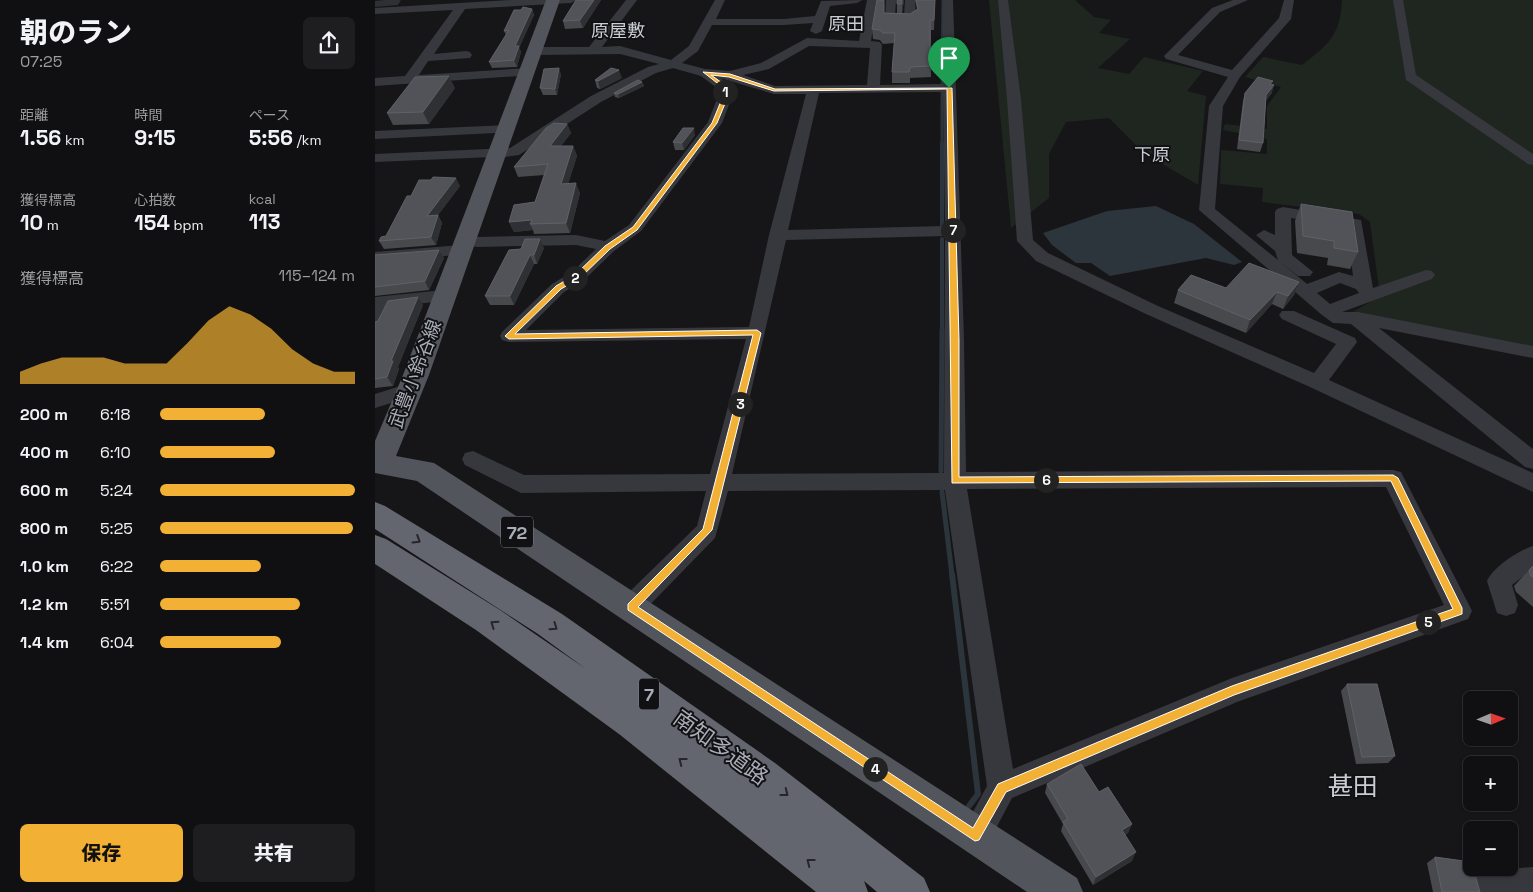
<!DOCTYPE html>
<html lang="ja">
<head>
<meta charset="utf-8">
<style>
	:root { --surface:#101012; --page:#1e1e20; --text:#f1f3f6; --muted:#9c9d9f; --line:#303032; --accent:#f2b134 }
	body { margin:0; font-family:"Space Grotesk","Noto Sans JP",sans-serif; background:var(--page); color:var(--text); height:100vh; display:flex; flex-direction:column; font-size:19px; white-space:nowrap }
	* { box-sizing:border-box; margin:0 }
	p { font-size:16px; color:var(--muted) }
	.icon { flex:none; width:28px; height:28px; fill:none; stroke:currentColor; stroke-width:2; stroke-linecap:round; stroke-linejoin:round }
	.map { position:relative; flex:1; overflow:hidden }
	.details { display:flex; flex-direction:column; background:var(--surface); width:375px }
	.details>* { flex:none }
	.needle { width:32px; rotate:88deg }
	.fabs { position:absolute; left:1088px; top:691px; display:grid; gap:10px }
	.fabs a { display:grid; place-items:center; width:55px; height:55px; border-radius:8px; background:var(--surface); box-shadow:0 1px 4px #0004,0 0 0 1px var(--line); font-size:25px }
	.pin { position:absolute; display:grid; place-items:center; width:42px; height:42px; color:#fff; margin:-51px -21px; border-radius:50% 50% 50% 0; rotate:-45deg; box-shadow:0 0 5px #0007 }
	.pin .icon { rotate:45deg }
	.km { position:absolute; width:25px; height:25px; margin:-12px; border-radius:50%; background:#222; color:#fff; font-size:14px; line-height:25px; text-align:center }
	.round { display:grid; place-items:center; flex:none; width:52px; height:52px; border-radius:8px; background:var(--page) }
	.headline { display:flex; align-items:center; justify-content:space-between; height:85px; padding:0 20px }
	h1 { font-size:28px; font-weight:800; line-height:38px }
	.stats { display:grid; grid-template-columns:repeat(3,1fr); gap:8px; height:85px; padding:5px 20px }
	.stats div { display:grid; align-content:center }
	.stats b { font-size:21px; font-weight:800 }
	.stats small { font-size:14px; font-weight:400 }
	.stats p { font-size:14px }
	.chart { height:140px; padding:10px 20px }
	.chart p { display:flex; justify-content:space-between }
	.chart svg { width:100%; height:90px; margin-top:5px; fill:var(--accent); opacity:.7 }
	.button { display:flex; gap:10px; margin-top:auto; padding:10px 20px }
	.button a { flex:1; height:58px; border-radius:8px; background:var(--accent); color:#111; font-size:20px; font-weight:800; line-height:58px; text-align:center }
	.button a+a { background:var(--page); color:var(--text) }
	ul { padding:0 20px; list-style:none; font-size:16px }
	li { display:grid; grid-template-columns:80px 60px 1fr; align-items:center; height:38px }
	li i { height:12px; border-radius:6px; background:var(--accent) }
	main { display:flex; flex:1; min-height:0 }
	.map>svg:first-child { display:block }
	.green { fill:#1e261f }
	.water { fill:#2c353c }
	.lines { fill:none; stroke-linecap:round; stroke-linejoin:round }
	.stream-far3 { stroke:#2c353c; stroke-width:3 }
	.stream-far2 { stroke:#2c353c; stroke-width:4 }
	.stream-far1 { stroke:#2c353c; stroke-width:5 }
	.stream { stroke:#2c353c; stroke-width:6 }
	.minor { fill:#37383d; fill-rule:evenodd }
	.major { fill:#53555c; fill-rule:evenodd }
	.highway { fill:#63666e; fill-rule:evenodd }
	.wall { fill:#47494d }
	.shaded-wall { fill:#2f3033 }
	.building { fill:#525359; stroke:#5f6168 }
	.oneway { stroke:#26262a }
	.route { fill:#f2b134; stroke:#fff; fill-rule:evenodd }
	.labels { text-anchor:middle; dominant-baseline:central; stroke-width:4; stroke-linejoin:round; paint-order:stroke }
	.far-quarter-label { font-size:18px; fill:#c9ccd4; stroke:#111113 }
	.shield { fill:#111113; stroke:#7b7e86; stroke-width:1 }
	.shield-label { font-size:18px; font-weight:bold; fill:#a8adb8 }
	.street-label { font-size:19px; fill:#a8adb8; stroke:#111113 }
	.near-street-label { font-size:22px; fill:#a8adb8; stroke:#111113 }
	.near-quarter-label { font-size:25px; fill:#c9ccd4; stroke:#111113 }
</style>
</head>
<body>
<main>
<section class="details">
<div class="headline"><div><h1>朝のラン</h1><p>07:25</p></div><a class="round"><svg class="icon" aria-label="share" viewBox="0 0 24 24"><path d="M12 15V3M7 8l5-5 5 5M5 13v7h14v-7"/></svg></a></div>
<div class="stats">
<div><p>距離</p><b>1.56<small> km</small></b></div>
<div><p>時間</p><b>9:15</b></div>
<div><p>ペース</p><b>5:56<small> /km</small></b></div>
</div>
<div class="stats">
<div><p>獲得標高</p><b>10<small> m</small></b></div>
<div><p>心拍数</p><b>154<small> bpm</small></b></div>
<div><p>kcal</p><b>113</b></div>
</div>
<div class="chart"><p><span>獲得標高</span>115–124 m</p>
<svg viewBox="0 0 160 44" preserveAspectRatio="none"><path d="M0 44V38L10 34L20 31L30 31L40 31L50 34L60 34L70 34L80 24L90 13L100 6L110 10L120 17L130 27L140 34L150 38L160 38V44z"/></svg>
</div>
<ul>
<li><b>200 m</b>6:18<i style="width:54%"></i></li>
<li><b>400 m</b>6:10<i style="width:59%"></i></li>
<li><b>600 m</b>5:24<i style="width:100%"></i></li>
<li><b>800 m</b>5:25<i style="width:99%"></i></li>
<li><b>1.0 km</b>6:22<i style="width:52%"></i></li>
<li><b>1.2 km</b>5:51<i style="width:72%"></i></li>
<li><b>1.4 km</b>6:04<i style="width:62%"></i></li>
</ul>
<div class="button"><a>保存</a><a>共有</a></div>
</section>
<div class="map">
<svg width="1158" height="892" viewBox="0 0 1158 892">
	<rect width="100%" height="100%" fill="#161618"/>
	<path class="green" d="M 614,0 L 700,0 L 719,17 L 736,20 L 724,33 L 755,39 L 723,68 L 754,74 L 769,57 L 828,71 L 812,91 L 831,96 L 823,185 L 769,153 L 734,118 L 691,122 L 674,154 L 674,198 L 636,228 Z
		M 967,0 L 1158,0 L 1158,347 L 978,312 L 1005,296 L 995,222 L 984,214 L 887,202 L 888,188 L 845,184 L 846,150 L 892,154 L 892,139 L 848,130 L 850,124 L 892,129 L 892,106 L 906,87 L 870,77 L 888,57 L 927,65 C 954,44 965,36 967,0 Z"/>
	<path class="water" d="M 781,206 L 819,224 L 867,262 L 859,265 L 831,258 L 735,276 L 716,263 L 701,263 L 677,245 L 668,233 L 732,211 Z"/>
	<g class="lines">
		<path class="stream-far3" d="M 567,85 L 568,0
			M 567,91 L 567,144"/>
		<path class="stream-far2" d="M 567,143 L 567,228
			M 567,331 L 567,239"/>
		<path class="stream-far1" d="M 566,471 L 567,330
			M 567,492 L 577,575"/>
		<path class="stream" d="M 577,574 L 603,794 L 594,806"/>
		<path class="minor" d="M 137,0 L 201,0 L 196,3 L 90,9 L 59,54 L 91,51 L 95,52 L 97,55 L 95,58 L 53,61 L 44,75 L 153,68 L 157,69 L 159,72 L 157,75 L 0,86 L 0,78 L 30,76 L 78,10 L 0,14 L 0,8 Z
			M 251,0 L 262,0 L 227,47 L 245,46 L 296,60 L 314,46 L 340,0 L 350,0 L 341,19 L 409,19 L 440,16 L 446,1 L 487,0 L 482,3 L 455,6 L 447,31 L 441,34 L 435,31 L 438,23 L 409,25 L 337,25 L 323,51 L 307,63 L 330,69 L 355,71 L 386,63 L 432,38 L 484,41 L 492,0 L 502,0 L 496,41 L 505,42 L 507,45 L 505,85 L 568,84 L 568,0 L 578,0 L 589,340 L 591,472 L 1018,470 L 1026,472 L 1093,603 L 1097,611 L 1093,619 L 862,702 L 637,798 L 611,847 L 600,851 L 589,847 L 585,836 L 612,786 L 570,490 L 353,491 L 340,538 L 265,615 L 256,618 L 247,615 L 244,607 L 247,599 L 322,526 L 331,491 L 146,493 L 90,465 L 87,459 L 90,453 L 98,451 L 149,475 L 335,474 L 371,339 L 134,342 L 127,340 L 125,336 L 127,332 L 177,284 L 197,272 L 221,249 L 201,245 L 102,247 L 96,246 L 94,242 L 96,238 L 102,237 L 201,235 L 230,241 L 254,225 L 333,122 L 344,94 L 342,88 L 326,76 L 298,68 L 281,73 L 226,102 L 144,155 L 123,158 L 118,157 L 0,162 L 0,154 L 135,148 L 216,96 L 273,67 L 284,64 L 245,54 L 161,55 L 155,51 L 161,47 L 214,47 ZM 434,46 L 495,48 L 492,85 L 400,86 L 368,75 L 394,69 ZM 345,78 L 399,94 L 431,94 L 394,235 L 374,327 L 151,330 L 189,292 L 209,280 L 239,251 L 266,231 L 347,123 L 358,94 L 353,83 ZM 568,92 L 570,226 L 413,230 L 444,93 ZM 570,236 L 569,473 L 357,474 L 411,240 ZM 1011,487 L 1069,605 L 857,678 L 638,769 L 592,489 Z
			M 511,0 L 521,0 L 520,16 L 529,16 L 530,0 L 540,0 L 541,19 L 535,22 L 510,21 Z
			M 623,0 L 633,0 L 646,99 L 658,240 L 673,253 L 783,306 L 939,373 L 961,344 L 907,319 L 904,315 L 907,311 L 919,311 L 980,338 L 982,342 L 954,380 L 1158,473 L 1158,492 L 935,387 L 771,314 L 661,261 L 642,241 L 632,99 Z
			M 858,0 L 873,0 L 845,12 L 803,55 L 857,70 L 904,18 L 909,0 L 919,0 L 916,19 L 865,77 L 848,106 L 840,209 L 903,260 L 900,251 L 881,235 L 889,230 L 900,235 L 900,212 L 902,209 L 908,207 L 986,220 L 998,288 L 1051,270 L 1057,271 L 1060,275 L 1057,279 L 967,312 L 983,312 L 1158,346 L 1158,358 L 1004,328 L 1158,449 L 1158,469 L 1150,467 L 976,324 L 958,323 L 947,315 L 824,210 L 834,106 L 853,77 L 791,59 L 789,56 L 837,8 ZM 916,218 L 972,227 L 978,276 L 964,272 L 932,284 L 904,261 L 923,276 L 935,276 L 938,272 L 917,255 ZM 965,283 L 981,289 L 984,293 L 955,304 L 942,293 Z
			M 1018,0 L 1028,0 L 1041,75 L 1158,154 L 1158,165 L 1153,164 L 1031,80 Z
			M 133,125 L 140,129 L 138,132 L 0,139 L 0,131 Z
			M 86,245 L 92,246 L 94,250 L 92,254 L 0,262 L 0,252 Z
			M 69,290 L 75,292 L 78,296 L 75,300 L 17,307 L 7,328 L 0,330 L 0,297 Z
			M 35,383 L 42,385 L 45,390 L 42,395 L 0,408 L 0,394 Z
			M 1158,546 L 1158,569 L 1137,585 L 1143,605 L 1140,613 L 1131,616 L 1122,613 L 1112,581 C 1119,566 1143,551 1158,546 Z
			M 1158,867 L 1158,892 L 1095,892 L 1094,887 L 1099,876 L 1110,871 Z"/>
		<path class="major" d="M 171,0 L 185,0 L 54,375 L 21,456 L 59,463 L 702,878 L 708,892 L 652,892 L 42,481 L 0,473 L 0,441 L 28,375 Z"/>
		<path class="highway" d="M 0,502 L 10,506 L 187,614 L 400,763 L 549,878 L 555,892 L 502,892 L 489,881 L 493,892 L 441,892 L 244,734 L 101,630 L 0,564 L 0,535 L 11,539 L 125,610 L 211,669 L 163,634 L 0,529 Z"/>
	</g>
	<path class="wall" d="M 201,0 L 226,0 L 208,28 L 190,29 L 188,21 Z
		M 522,0 L 529,0 L 527,13 L 535,14 L 542,9 L 540,0 L 560,0 L 559,30 L 556,30 L 556,77 L 535,78 L 535,83 L 517,83 L 517,72 L 519,43 L 508,44 L 505,40 L 498,39 L 497,29 L 510,13 L 522,13 Z
		M 157,9 L 159,15 L 144,48 L 146,52 L 142,67 L 117,68 L 114,62 L 131,35 L 129,31 Z
		M 186,74 L 182,95 L 168,95 L 165,88 Z
		M 247,78 L 225,89 L 222,88 L 220,80 Z
		M 267,82 L 269,86 L 244,98 L 240,97 L 239,93 Z
		M 897,85 L 897,93 L 891,100 L 888,143 L 885,152 L 862,149 L 868,101 L 870,93 Z
		M 80,88 L 54,124 L 18,125 L 12,113 Z
		M 192,124 L 196,133 L 186,146 L 198,146 L 202,156 L 193,184 L 205,193 L 195,233 L 159,234 L 158,230 L 139,232 L 134,222 L 160,202 L 169,175 L 143,177 L 139,167 Z
		M 320,135 L 309,150 L 300,150 L 298,142 Z
		M 85,186 L 63,215 L 67,223 L 61,245 L 9,249 L 4,241 L 11,236 L 36,196 Z
		M 926,204 L 983,252 L 975,269 L 952,265 L 953,258 L 922,253 L 920,221 Z
		M 169,248 L 162,264 L 159,264 L 139,305 L 115,305 L 110,296 L 146,249 Z
		M 64,250 L 69,258 L 54,290 L 0,296 L 0,255 Z
		M 924,282 L 919,295 L 908,309 L 897,304 L 871,333 L 799,303 L 803,290 L 851,288 Z
		M 48,305 L 23,367 L 24,369 L 18,386 L 0,388 L 0,322 Z
		M 1158,566 L 1158,607 L 1141,592 L 1139,586 Z
		M 972,684 L 1020,756 L 1013,763 L 981,764 L 966,691 Z
		M 672,784 L 724,792 L 757,824 L 753,833 L 750,835 L 757,861 L 718,885 L 686,831 L 688,824 L 670,793 Z
		M 1060,857 L 1105,892 L 1058,892 L 1052,863 Z"/>
	<path class="shaded-wall" d="M 10,0 L 26,0 L 23,5 L 0,7 L 0,1 Z
		M 219,0 L 226,0 L 208,28 L 205,20 Z
		M 527,0 L 529,0 L 527,14 Z
		M 157,9 L 159,15 L 144,48 L 146,52 L 142,67 L 139,60 L 140,46 Z
		M 184,68 L 186,74 L 182,95 L 180,89 Z
		M 244,70 L 247,78 L 225,89 L 223,81 Z
		M 74,76 L 80,88 L 54,124 L 48,112 Z
		M 267,82 L 269,86 L 244,98 L 243,94 Z
		M 899,85 L 897,93 L 889,103 L 891,95 Z
		M 192,124 L 196,133 L 179,155 L 175,146 Z
		M 319,128 L 320,135 L 309,150 L 307,143 Z
		M 198,146 L 202,156 L 190,194 L 186,184 Z
		M 81,178 L 85,186 L 63,215 L 67,223 L 61,245 L 56,237 L 52,216 Z
		M 201,183 L 205,193 L 195,233 L 191,223 Z
		M 157,220 L 155,224 L 158,230 L 139,232 L 134,222 Z
		M 165,239 L 169,248 L 162,264 L 159,255 Z
		M 64,250 L 69,258 L 54,290 L 50,281 Z
		M 155,255 L 159,264 L 139,305 L 135,296 Z
		M 924,282 L 919,295 L 908,309 L 913,296 Z
		M 902,292 L 897,304 L 871,333 L 875,320 Z
		M 43,297 L 48,305 L 23,367 L 24,369 L 18,386 L 12,377 L 16,361 Z
		M 757,824 L 753,833 L 743,839 L 747,830 Z
		M 761,852 L 757,861 L 718,885 L 721,877 Z"/>
	<path class="building" d="M 201,0 L 219,0 L 205,20 L 188,21 Z
		M 502,0 L 509,0 L 509,13 L 535,14 L 543,9 L 541,0 L 560,0 L 559,20 L 555,20 L 555,66 L 535,67 L 534,72 L 517,72 L 520,33 L 508,33 L 505,30 L 497,29 Z
		M 522,0 L 527,0 L 527,4 L 522,4 Z
		M 148,7 L 157,9 L 140,46 L 144,46 L 139,60 L 114,62 L 134,30 L 129,31 L 139,10 L 146,10 Z
		M 184,68 L 180,89 L 165,88 L 169,69 Z
		M 236,68 L 244,70 L 223,81 L 220,80 Z
		M 74,76 L 48,112 L 12,113 L 40,77 Z
		M 883,77 L 898,81 L 895,84 L 899,85 L 891,95 L 888,143 L 864,140 L 870,93 Z
		M 263,80 L 267,82 L 243,94 L 239,93 Z
		M 179,123 L 192,124 L 175,146 L 198,146 L 186,184 L 201,183 L 191,223 L 155,224 L 157,220 L 134,222 L 139,205 L 160,202 L 173,164 L 139,167 L 171,128 Z
		M 308,128 L 319,128 L 307,143 L 298,142 Z
		M 58,177 L 81,178 L 52,216 L 63,215 L 56,237 L 4,241 L 6,237 L 11,236 L 32,196 L 36,196 L 44,180 L 56,180 Z
		M 926,204 L 977,212 L 983,252 L 959,248 L 959,241 L 928,236 Z
		M 150,239 L 165,239 L 159,255 L 155,255 L 135,296 L 110,296 L 134,250 L 146,249 Z
		M 64,250 L 50,281 L 0,287 L 0,255 Z
		M 874,263 L 924,282 L 913,296 L 902,292 L 875,320 L 803,290 L 816,275 L 851,288 Z
		M 43,297 L 16,361 L 18,361 L 12,377 L 0,379 L 0,322 L 3,321 L 13,301 Z
		M 1158,566 L 1158,577 L 1156,576 L 1154,570 Z
		M 972,684 L 1002,684 L 1020,756 L 987,757 Z
		M 706,764 L 724,792 L 733,787 L 757,824 L 747,830 L 761,852 L 721,877 L 688,822 L 693,819 L 672,784 Z
		M 1060,857 L 1096,862 L 1096,868 L 1098,868 L 1105,892 L 1067,892 Z"/>
	<defs><path id="oneway-chevron" d="M-2-3.5L2.5 0L-2 3.5" fill="none" stroke-width="1.6" stroke-linecap="round" stroke-linejoin="round" transform="scale(1.25)"/></defs>
	<g class="oneway">
		<use href="#oneway-chevron" transform="translate(42 540) rotate(32)"/>
		<use href="#oneway-chevron" transform="translate(119 624) rotate(-145)"/>
		<use href="#oneway-chevron" transform="translate(179 627) rotate(35)"/>
		<use href="#oneway-chevron" transform="translate(307 761) rotate(-142)"/>
		<use href="#oneway-chevron" transform="translate(410 793) rotate(38)"/>
		<use href="#oneway-chevron" transform="translate(435 862) rotate(-142)"/>
	</g>
	<path class="route" d="M 328,72 L 355,74 L 400,89 L 577,88 L 584,340 L 584,477 L 1018,475 L 1023,478 L 1087,608 L 1087,614 L 859,695 L 631,792 L 604,840 L 600,841 L 253,610 L 253,604 L 328,529 L 378,335 L 134,339 L 130,336 L 181,286 L 200,275 L 230,246 L 258,227 L 337,123 L 349,94 L 346,86 ZM 336,75 L 354,77 L 399,91 L 572,89 L 577,483 L 1016,481 L 1078,609 L 857,686 L 623,784 L 598,828 L 263,607 L 337,530 L 386,333 L 382,330 L 140,334 L 186,289 L 205,278 L 235,249 L 262,230 L 342,123 L 354,94 L 350,85 Z"/>
	<g class="labels">
		<g class="far-quarter-label">
			<text x="471" y="23">原田</text>
			<text x="243" y="30">原屋敷</text>
			<text x="777" y="154">下原</text>
		</g>
		<g class="shield">
			<rect x="126" y="516.5" width="32" height="31" rx="4"/>
			<rect x="264" y="678.5" width="20" height="31" rx="4"/>
		</g>
		<g class="shield-label">
			<text x="142" y="532">72</text>
			<text x="274" y="694">7</text>
		</g>
		<g class="street-label">
			<text transform="translate(40 374) rotate(-69)">武豊小鈴谷線</text>
		</g>
		<g class="near-street-label">
			<text transform="translate(346 747) rotate(36)">南知多道路</text>
		</g>
		<g class="near-quarter-label">
			<text x="978" y="786">甚田</text>
		</g>
	</g>
</svg>
<div class="fabs">
<a><svg class="needle" viewBox="-14 -14 28 28"><path d="M0-13l5 13h-10z" fill="#e53935"/><path d="M0 13l5-13h-10z" fill="#9c9d9f"/></svg></a>
<a>+</a>
<a>−</a>
</div>
<div class="pin" style="left:574px;top:88px;background:#1e9e55"><svg class="icon" aria-label="arrive" viewBox="0 0 24 24"><path d="M6 21V4h12l-3 4 3 4H6"/></svg></div>
<b class="km" style="left:350px;top:92px">1</b>
<b class="km" style="left:200px;top:278px">2</b>
<b class="km" style="left:365px;top:404px">3</b>
<b class="km" style="left:500px;top:769px">4</b>
<b class="km" style="left:1053px;top:622px">5</b>
<b class="km" style="left:671px;top:480px">6</b>
<b class="km" style="left:578px;top:230px">7</b>
</div>
</main>
</body>
</html>
